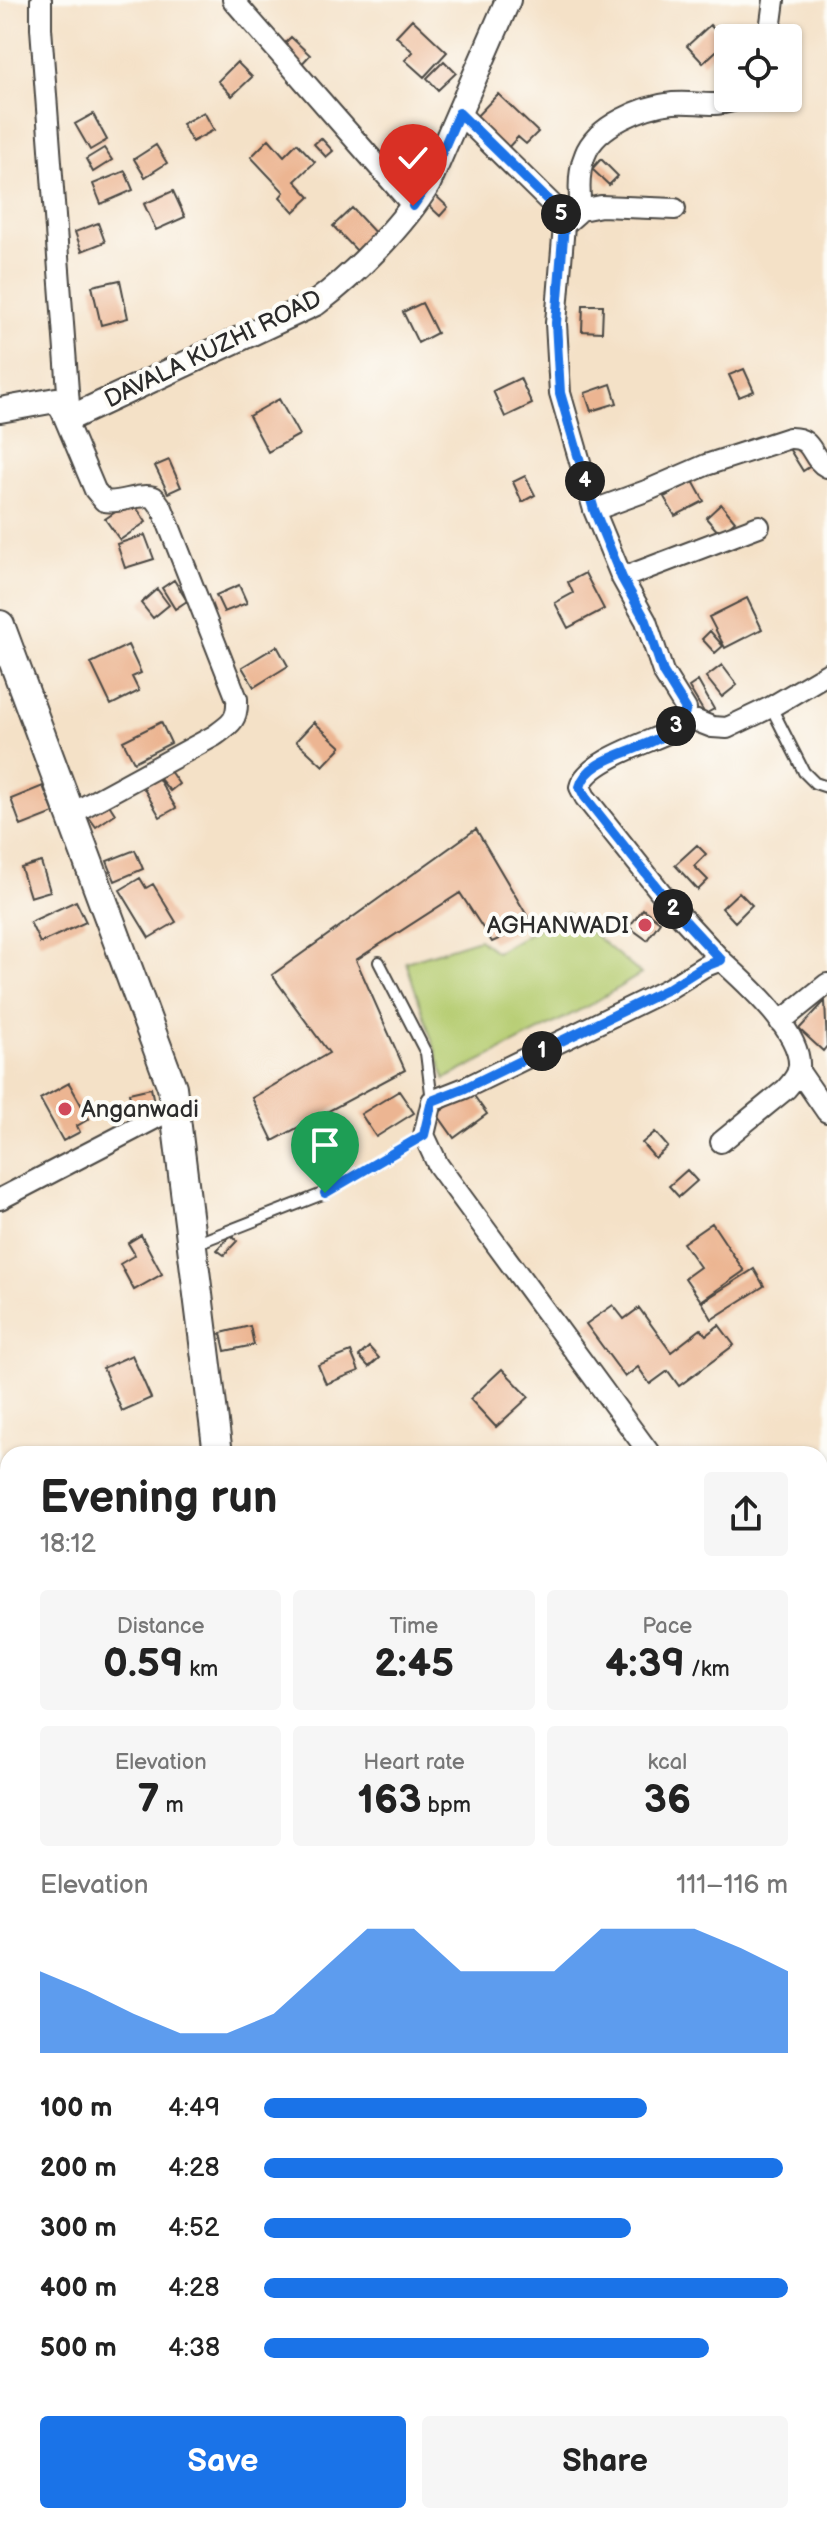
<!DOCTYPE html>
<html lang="en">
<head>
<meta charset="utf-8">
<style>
	:root { --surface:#fff; --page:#f6f6f6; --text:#222; --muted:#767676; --accent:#1a73e8 }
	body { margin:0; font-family:"Balsamiq Sans",sans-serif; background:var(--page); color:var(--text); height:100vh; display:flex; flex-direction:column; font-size:30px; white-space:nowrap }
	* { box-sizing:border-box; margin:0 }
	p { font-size:26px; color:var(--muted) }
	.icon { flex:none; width:44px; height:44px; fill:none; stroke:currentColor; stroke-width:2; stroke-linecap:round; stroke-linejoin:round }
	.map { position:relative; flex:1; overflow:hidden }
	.sheet { position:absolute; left:0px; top:1446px; width:828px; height:1078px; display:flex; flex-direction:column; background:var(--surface); border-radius:24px 24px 0 0; box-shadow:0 2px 6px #0004 }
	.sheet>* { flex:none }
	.fabs { position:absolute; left:714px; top:24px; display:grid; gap:16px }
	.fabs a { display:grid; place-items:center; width:88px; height:88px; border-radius:8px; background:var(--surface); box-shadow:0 2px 6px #0004; font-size:40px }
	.pin { position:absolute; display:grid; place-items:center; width:68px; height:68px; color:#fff; margin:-82px -34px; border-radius:50% 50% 50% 0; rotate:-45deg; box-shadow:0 0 8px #0007 }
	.pin .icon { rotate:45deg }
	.km { position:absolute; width:40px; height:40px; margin:-20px; border-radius:50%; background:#222; color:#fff; font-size:22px; line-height:40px; text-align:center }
	.round { display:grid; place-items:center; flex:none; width:84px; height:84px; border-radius:8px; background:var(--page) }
	.head { display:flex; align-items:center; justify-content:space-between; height:136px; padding:0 40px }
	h1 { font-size:44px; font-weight:600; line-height:60px }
	.figures { display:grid; grid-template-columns:repeat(3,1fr); gap:12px; height:136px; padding:8px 40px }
	.figures div { display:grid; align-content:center; border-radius:8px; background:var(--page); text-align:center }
	.figures b { font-size:40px; font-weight:600 }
	.figures small { font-size:22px; font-weight:400 }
	.figures p { font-size:22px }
	.chart { height:224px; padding:16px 40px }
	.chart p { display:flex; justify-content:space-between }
	.chart svg { width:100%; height:144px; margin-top:8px; fill:var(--accent); opacity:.7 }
	.cta { display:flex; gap:16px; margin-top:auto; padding:16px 40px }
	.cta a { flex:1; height:92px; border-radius:8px; background:var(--accent); color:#fff; font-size:32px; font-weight:600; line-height:92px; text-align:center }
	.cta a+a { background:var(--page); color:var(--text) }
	ul { padding:0 40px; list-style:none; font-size:26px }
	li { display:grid; grid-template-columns:128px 96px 1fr; align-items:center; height:60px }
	li i { height:20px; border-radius:10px; background:var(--accent) }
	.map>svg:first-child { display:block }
	.green { fill:#b5cc70; stroke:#707c4e; stroke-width:2 }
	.building { fill:#ecb592 }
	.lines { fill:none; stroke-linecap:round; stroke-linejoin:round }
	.service-casing { stroke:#494642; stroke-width:14 }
	.minor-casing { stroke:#494642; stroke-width:24 }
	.tertiary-casing { stroke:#494642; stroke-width:28 }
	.secondary-casing { stroke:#494642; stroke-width:32 }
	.service { stroke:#fff; stroke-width:10 }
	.minor { stroke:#fff; stroke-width:20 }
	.tertiary { stroke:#fff; stroke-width:24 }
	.secondary { stroke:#fff; stroke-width:28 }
	.route-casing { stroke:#fff; stroke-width:16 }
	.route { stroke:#1a73e8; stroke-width:10 }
	.poi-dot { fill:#d1495b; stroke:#fdfcf7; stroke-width:3 }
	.labels { text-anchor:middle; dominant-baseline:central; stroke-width:8; stroke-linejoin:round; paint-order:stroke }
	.street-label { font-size:24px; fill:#2b2b2b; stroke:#fdfcf7 }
	.poi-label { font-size:24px; fill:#2b2b2b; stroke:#fdfcf7; text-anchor:end }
</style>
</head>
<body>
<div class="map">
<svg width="827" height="2523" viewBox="0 0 827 2523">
	<rect width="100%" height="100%" fill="#fdfcf7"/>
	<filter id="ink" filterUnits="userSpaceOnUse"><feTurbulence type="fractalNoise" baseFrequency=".0125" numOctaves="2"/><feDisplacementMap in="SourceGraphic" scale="16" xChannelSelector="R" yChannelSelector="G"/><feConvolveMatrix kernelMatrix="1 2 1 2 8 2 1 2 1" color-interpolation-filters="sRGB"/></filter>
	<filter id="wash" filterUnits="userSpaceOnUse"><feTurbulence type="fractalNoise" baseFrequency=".006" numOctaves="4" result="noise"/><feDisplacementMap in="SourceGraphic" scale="32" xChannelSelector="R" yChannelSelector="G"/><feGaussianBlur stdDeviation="1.8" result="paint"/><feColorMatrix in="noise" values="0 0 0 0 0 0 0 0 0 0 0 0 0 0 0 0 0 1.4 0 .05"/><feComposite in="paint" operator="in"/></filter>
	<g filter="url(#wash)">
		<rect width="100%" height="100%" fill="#f4e1c7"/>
		<path class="green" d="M 567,912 L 641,974 L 590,1005 L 445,1079 L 406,962 L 479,939 L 496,952 Z"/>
		<g id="blocks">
			<path class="building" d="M 412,19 L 447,52 L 424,77 L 405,60 L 413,52 L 396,36 Z
				M 710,25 L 726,42 L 703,63 L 687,46 Z
				M 291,37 L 310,55 L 296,70 L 276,52 Z
				M 444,61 L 456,73 L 438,90 L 427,78 Z
				M 237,62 L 252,77 L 232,96 L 218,81 Z
				M 498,94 L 538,132 L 526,144 L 518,137 L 503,153 L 471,122 Z
				M 204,112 L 214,130 L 192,142 L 182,124 Z
				M 93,114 L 107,140 L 90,150 L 75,124 Z
				M 321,138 L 333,151 L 326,157 L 314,144 Z
				M 269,139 L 284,156 L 297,143 L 315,162 L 295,181 L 310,197 L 294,212 L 280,197 L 284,192 L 251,157 Z
				M 156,145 L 167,163 L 145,177 L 134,159 Z
				M 104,148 L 112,160 L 93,172 L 86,159 Z
				M 601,159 L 618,176 L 609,185 L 592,169 Z
				M 125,171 L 133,190 L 101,204 L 93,184 Z
				M 173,191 L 185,217 L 156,230 L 144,204 Z
				M 434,194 L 448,207 L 440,216 L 426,203 Z
				M 352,208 L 379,237 L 360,254 L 333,226 Z
				M 98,223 L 105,242 L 82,251 L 75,232 Z
				M 120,280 L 128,318 L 101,325 L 92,286 Z
				M 422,303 L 437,333 L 418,343 L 403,312 Z
				M 583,305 L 603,305 L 602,332 L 582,331 Z
				M 744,369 L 754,391 L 739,397 L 729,375 Z
				M 520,378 L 532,404 L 505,417 L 493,391 Z
				M 611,384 L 617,403 L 591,411 L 585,393 Z
				M 279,399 L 299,435 L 268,452 L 249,416 Z
				M 804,441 L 817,462 L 803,471 L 790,450 Z
				M 169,460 L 181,487 L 168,493 L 155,466 Z
				M 525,476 L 535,495 L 522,502 L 513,482 Z
				M 693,481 L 704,501 L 675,516 L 664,497 Z
				M 132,501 L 146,522 L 120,540 L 105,519 Z
				M 721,504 L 735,521 L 720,534 L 706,518 Z
				M 145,535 L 154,559 L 125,568 L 117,544 Z
				M 585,573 L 604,609 L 568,628 L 555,603 L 573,593 L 568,582 Z
				M 174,580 L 187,601 L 175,609 L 162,588 Z
				M 239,585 L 247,603 L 224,612 L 216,595 Z
				M 157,589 L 169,605 L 153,618 L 141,603 Z
				M 747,598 L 762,629 L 725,648 L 709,617 Z
				M 710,631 L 723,646 L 715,653 L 702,639 Z
				M 128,645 L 141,673 L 132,677 L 139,691 L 111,705 L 91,663 Z
				M 277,646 L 288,666 L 254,687 L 242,667 Z
				M 722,665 L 737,685 L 722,697 L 706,677 Z
				M 698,681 L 714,709 L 705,714 L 689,687 Z
				M 161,722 L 171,743 L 134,762 L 123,741 Z
				M 314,722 L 341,747 L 323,766 L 296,741 Z
				M 170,771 L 179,784 L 170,791 L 160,779 Z
				M 158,778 L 176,808 L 160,817 L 143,787 Z
				M 43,786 L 54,813 L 21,826 L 11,799 Z
				M 108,803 L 115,814 L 96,827 L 88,816 Z
				M 476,829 L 532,924 L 492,942 L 460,893 L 356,960 L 405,1070 L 273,1141 L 252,1098 L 329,1053 L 272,975 Z
				M 697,845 L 706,854 L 694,866 L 708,880 L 698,890 L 675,865 Z
				M 135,850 L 143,869 L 115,881 L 107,861 Z
				M 41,862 L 50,891 L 30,897 L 21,868 Z
				M 140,878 L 146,888 L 153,884 L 176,922 L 149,938 L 120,890 Z
				M 739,892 L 752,905 L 735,922 L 722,908 Z
				M 76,901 L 86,922 L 40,943 L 30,922 Z
				M 643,909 L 660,922 L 647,940 L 629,927 Z
				M 825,1001 L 827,1046 L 823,1051 L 799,1029 Z
				M 69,1083 L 89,1119 L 77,1126 L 80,1132 L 63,1141 L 40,1099 Z
				M 151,1088 L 156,1112 L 134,1117 L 129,1093 Z
				M 470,1090 L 487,1114 L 454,1138 L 437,1114 Z
				M 399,1091 L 414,1113 L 376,1137 L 361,1114 Z
				M 655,1132 L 668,1147 L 655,1158 L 642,1143 Z
				M 344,1133 L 354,1149 L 319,1170 L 309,1154 Z
				M 687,1170 L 697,1181 L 679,1197 L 669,1186 Z
				M 712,1223 L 744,1271 L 701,1301 L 685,1278 L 700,1267 L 683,1243 Z
				M 141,1235 L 162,1274 L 134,1290 L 120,1264 L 135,1255 L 128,1243 Z
				M 231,1235 L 237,1241 L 224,1255 L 217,1250 Z
				M 754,1269 L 764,1286 L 712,1319 L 702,1302 Z
				M 613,1305 L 624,1319 L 639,1308 L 671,1352 L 701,1329 L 706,1335 L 719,1325 L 734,1345 L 679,1386 L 668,1371 L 650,1384 L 638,1367 L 625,1377 L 586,1324 Z
				M 250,1326 L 254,1345 L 225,1351 L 221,1333 Z
				M 369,1347 L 379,1358 L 369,1367 L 359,1356 Z
				M 351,1352 L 359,1371 L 326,1384 L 318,1365 Z
				M 132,1355 L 151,1398 L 122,1411 L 103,1368 Z
				M 502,1369 L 529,1397 L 496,1427 L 470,1399 Z
				M 820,1678 L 827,1686 L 827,1719 L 820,1726 Z
				M 827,1807 L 827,1835 L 820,1828 L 820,1813 Z
				M 0,2310 L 8,2319 L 8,2323 L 0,2330 Z
				M 827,2464 L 827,2504 L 820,2495 L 820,2469 Z
				M 674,2516 L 690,2516 L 692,2518 L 686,2523 L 670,2523 L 669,2521 Z
				M 700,2516 L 718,2516 L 721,2523 L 692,2523 Z"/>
		</g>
	</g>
	<g filter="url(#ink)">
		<use href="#blocks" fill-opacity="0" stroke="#494642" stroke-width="2"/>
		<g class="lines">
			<defs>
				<path id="service" d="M 771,707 L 804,772 L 815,783 L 827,787
					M 379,962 L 426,1053 L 432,1101
					M 195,1244 L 325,1193 L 424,1135"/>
				<path id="minor" d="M 41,0 L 41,28 L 70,418
					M 233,0 L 413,206
					M 769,38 L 774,0
					M 459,113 L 561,213 L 564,225 L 556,323 L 560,393 L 594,510 L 622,578 L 646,621 L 663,672 L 686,709 L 678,724 L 670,732 C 646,743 587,761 580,787 L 585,797 L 674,909 L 721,960 L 703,967 L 668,989 L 465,1088 L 432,1101 L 424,1135 L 438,1165 L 650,1454
					M 581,210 L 601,206 L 675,209
					M 564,225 L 581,210 C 579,193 578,171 585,155 C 596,125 644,106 673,103 C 700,101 713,109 741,98
					M 60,407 L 95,490 L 104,501 C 122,504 136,493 154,497 L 162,508 L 237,699 C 238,720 231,724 214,736 L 71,814
					M 594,510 L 646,491 L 706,465 L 789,438 C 815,437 809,458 827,467
					M 622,578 L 759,526
					M 684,716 L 712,727 L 727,728 L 771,707 L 827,674
					M 721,960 C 745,982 802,1032 799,1067 C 798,1076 791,1083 786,1089 L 721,1142
					M 780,1022 L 827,984
					M 798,1070 L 827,1112
					M 0,1199 L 175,1108
					M 820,1856 L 827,1867
					M 0,2055 L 8,2070
					M 0,2343 L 8,2337
					M 820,2348 L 827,2342
					M 0,2446 L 8,2457
					M 820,2501 L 827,2509
					M 169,2516 L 173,2523
					M 340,2516 L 345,2523
					M 782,2523 L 789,2516"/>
				<path id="tertiary" d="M 0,410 L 56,400 L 70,418 L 316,303 C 354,275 404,224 428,184 L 508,0
					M 820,1776 L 827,1772"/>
				<path id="secondary" d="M 0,625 L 172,1087 L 218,1454
					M 477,2516 L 482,2523"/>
			</defs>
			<use href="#service" class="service-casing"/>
			<use href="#minor" class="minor-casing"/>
			<use href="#tertiary" class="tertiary-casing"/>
			<use href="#secondary" class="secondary-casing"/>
			<use href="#service" class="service"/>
			<use href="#minor" class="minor"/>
			<use href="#tertiary" class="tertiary"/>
			<use href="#secondary" class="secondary"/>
		</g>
	</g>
	<g class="lines" filter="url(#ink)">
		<defs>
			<path id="route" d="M 325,1193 L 424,1135 L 432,1101 L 465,1088 L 668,989 L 703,967 L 721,960 L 674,909 L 585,797 L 580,787 C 590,747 672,754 686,709 L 663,672 L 646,621 L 622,578 L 594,510 L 560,393 L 556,323 L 564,225 L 561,213 L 459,113 L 428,184 L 413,206"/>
		</defs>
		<use href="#route" class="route-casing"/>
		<use href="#route" class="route"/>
	</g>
	<g class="poi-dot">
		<circle cx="645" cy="925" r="8"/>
		<circle cx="65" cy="1109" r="8"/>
	</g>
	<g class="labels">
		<g class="street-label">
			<text transform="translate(213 349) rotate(-26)">DAVALA KUZHI ROAD</text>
		</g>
		<g class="poi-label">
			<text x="629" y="925">AGHANWADI</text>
			<text x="81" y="1109" text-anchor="start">Anganwadi</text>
		</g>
	</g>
</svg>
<div class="fabs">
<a><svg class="icon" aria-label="locate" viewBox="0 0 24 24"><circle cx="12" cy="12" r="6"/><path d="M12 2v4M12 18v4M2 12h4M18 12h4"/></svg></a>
</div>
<div class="pin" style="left:325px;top:1193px;background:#1e9e55"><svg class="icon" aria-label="arrive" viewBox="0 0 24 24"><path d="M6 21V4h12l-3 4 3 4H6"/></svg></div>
<div class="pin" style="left:413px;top:206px;background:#d93025"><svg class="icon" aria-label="check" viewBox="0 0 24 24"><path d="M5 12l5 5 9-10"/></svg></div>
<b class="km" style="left:542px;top:1051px">1</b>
<b class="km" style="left:673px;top:909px">2</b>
<b class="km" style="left:676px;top:726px">3</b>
<b class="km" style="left:585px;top:481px">4</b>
<b class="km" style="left:561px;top:214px">5</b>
<section class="sheet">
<div class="head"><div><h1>Evening run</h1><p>18:12</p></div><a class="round"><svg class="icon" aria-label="share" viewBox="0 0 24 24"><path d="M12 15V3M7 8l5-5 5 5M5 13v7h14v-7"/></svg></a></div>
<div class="figures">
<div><p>Distance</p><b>0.59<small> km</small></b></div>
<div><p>Time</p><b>2:45</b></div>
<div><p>Pace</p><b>4:39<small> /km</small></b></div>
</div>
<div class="figures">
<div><p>Elevation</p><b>7<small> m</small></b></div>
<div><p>Heart rate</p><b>163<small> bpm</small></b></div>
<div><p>kcal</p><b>36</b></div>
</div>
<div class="chart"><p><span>Elevation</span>111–116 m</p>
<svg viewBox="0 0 160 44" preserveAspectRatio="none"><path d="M0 44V19L10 25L20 32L30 38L40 38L50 32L60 19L70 6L80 6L90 19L100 19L110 19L120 6L130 6L140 6L150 12L160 19V44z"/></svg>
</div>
<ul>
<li><b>100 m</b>4:49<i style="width:73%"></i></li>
<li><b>200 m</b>4:28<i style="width:99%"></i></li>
<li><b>300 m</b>4:52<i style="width:70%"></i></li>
<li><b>400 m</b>4:28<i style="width:100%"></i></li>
<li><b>500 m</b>4:38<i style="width:85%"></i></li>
</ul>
<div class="cta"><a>Save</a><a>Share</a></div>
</section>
</div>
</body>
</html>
